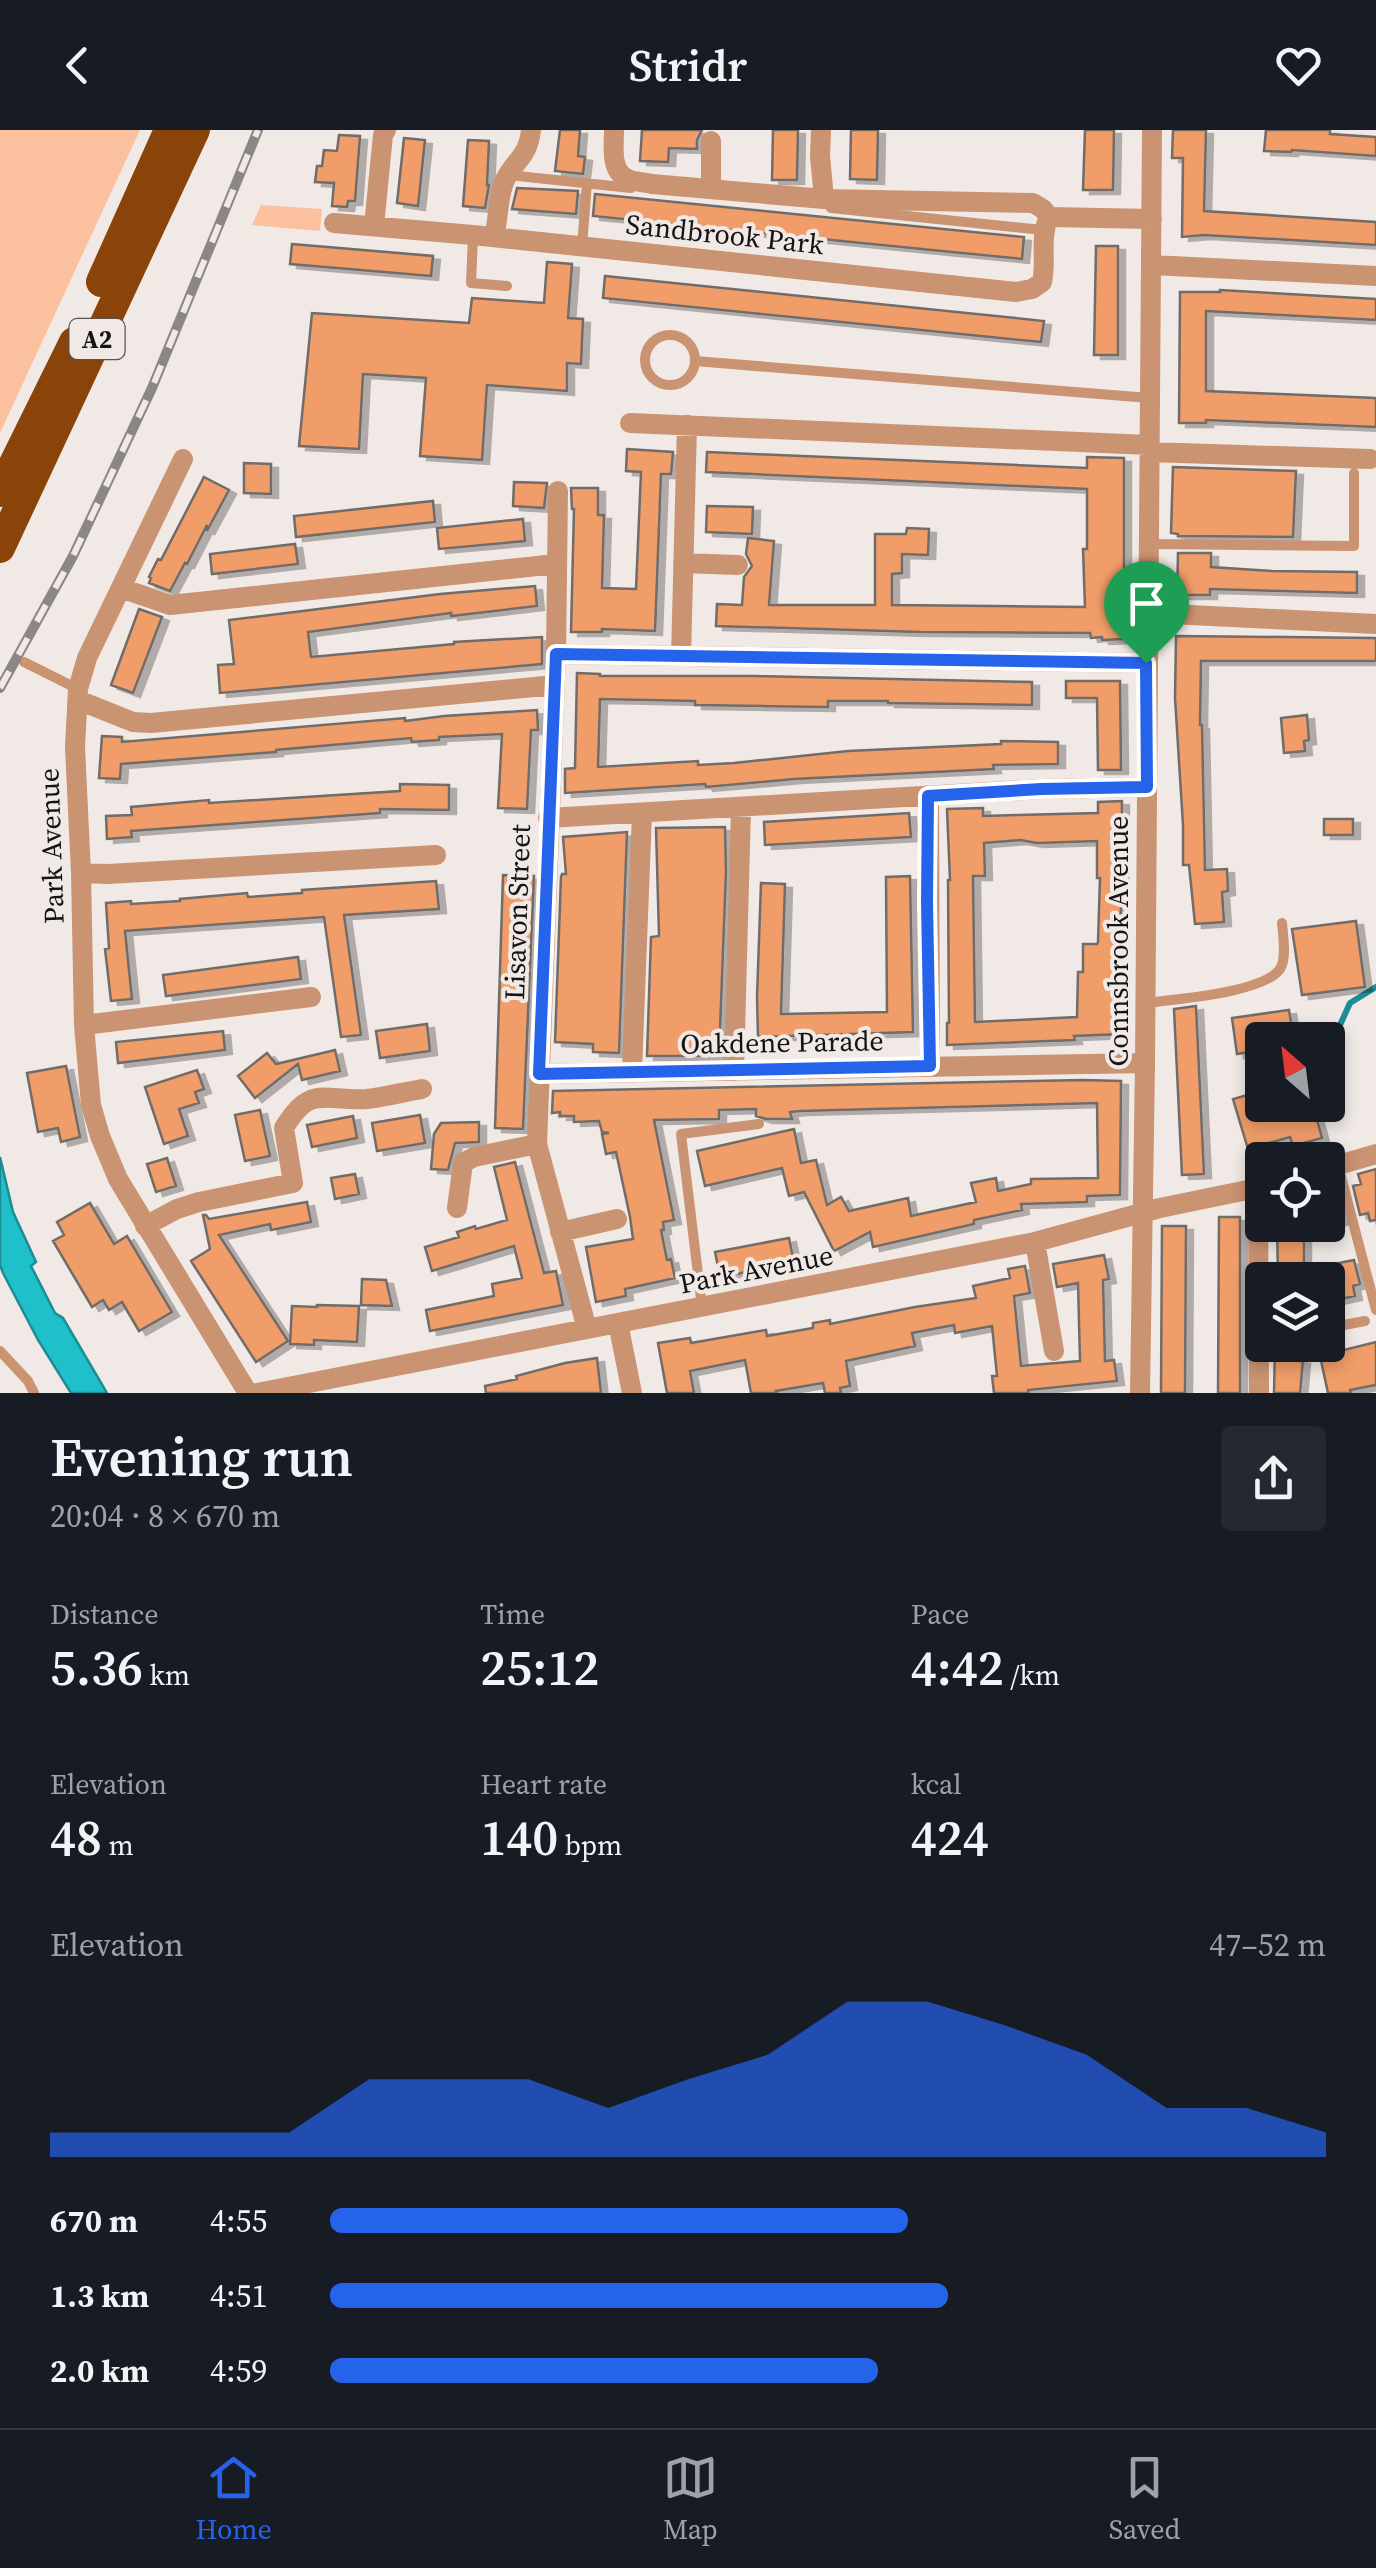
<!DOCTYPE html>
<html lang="en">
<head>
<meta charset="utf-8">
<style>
	:root { --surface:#171b24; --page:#242831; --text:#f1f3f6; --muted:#9ea1a6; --line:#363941; --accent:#2563eb }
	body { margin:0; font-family:"Source Serif 4",serif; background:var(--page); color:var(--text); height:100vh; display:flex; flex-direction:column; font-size:38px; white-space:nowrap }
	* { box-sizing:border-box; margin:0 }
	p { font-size:32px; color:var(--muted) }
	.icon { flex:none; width:55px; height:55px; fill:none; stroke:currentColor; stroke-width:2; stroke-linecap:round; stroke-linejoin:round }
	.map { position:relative; height:1263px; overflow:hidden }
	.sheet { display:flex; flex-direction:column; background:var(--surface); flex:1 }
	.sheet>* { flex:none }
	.needle { width:65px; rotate:332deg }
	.buttons { position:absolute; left:1245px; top:892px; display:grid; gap:20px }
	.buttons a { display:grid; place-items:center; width:100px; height:100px; border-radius:10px; background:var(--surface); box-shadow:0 5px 15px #0003; font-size:50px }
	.pin { position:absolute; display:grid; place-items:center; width:85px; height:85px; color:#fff; margin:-102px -42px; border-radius:50% 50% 50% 0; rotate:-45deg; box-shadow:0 0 10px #0007 }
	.pin .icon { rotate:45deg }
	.round { display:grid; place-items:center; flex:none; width:105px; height:105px; border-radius:10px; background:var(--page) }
	.overview { display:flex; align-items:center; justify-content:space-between; height:170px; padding:0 50px }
	h1 { font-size:55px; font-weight:600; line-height:75px }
	.stats { display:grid; grid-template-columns:repeat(3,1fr); gap:15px; height:170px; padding:10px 50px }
	.stats div { display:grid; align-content:center }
	.stats b { font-size:50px; font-weight:600 }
	.stats small { font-size:28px; font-weight:400 }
	.stats p { font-size:28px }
	.chart { height:280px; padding:20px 50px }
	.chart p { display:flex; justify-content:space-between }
	.chart svg { width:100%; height:180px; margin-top:10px; fill:var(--accent); opacity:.7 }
	ul { padding:0 50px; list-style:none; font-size:32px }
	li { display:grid; grid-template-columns:160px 120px 1fr; align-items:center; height:75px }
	li i { height:25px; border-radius:12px; background:var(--accent) }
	header { display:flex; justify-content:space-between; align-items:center; height:130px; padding:0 50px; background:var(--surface); font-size:45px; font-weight:600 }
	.menu { display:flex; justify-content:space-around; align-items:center; height:140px; border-top:2px solid var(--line); background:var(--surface); font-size:28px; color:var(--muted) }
	.menu a { display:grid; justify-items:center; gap:5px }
	.menu .selected { color:var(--accent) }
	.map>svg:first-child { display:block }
	.green { fill:#fbc19e }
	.water { fill:#20c0cb; stroke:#1d8c94; stroke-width:2.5 }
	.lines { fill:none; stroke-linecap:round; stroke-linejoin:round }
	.stream { stroke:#1d8c94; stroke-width:6 }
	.building { fill:#f19d69; stroke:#726c68; stroke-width:2.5; fill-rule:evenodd; filter:url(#shadow) }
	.service { stroke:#ca9371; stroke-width:10 }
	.minor { stroke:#ca9371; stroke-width:20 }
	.trunk { stroke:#8a4308; stroke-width:30 }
	.rail-casing { stroke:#8c8784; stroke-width:10 }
	.rail { stroke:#f0e9e5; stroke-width:6; stroke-dasharray:19; stroke-linecap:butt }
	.route-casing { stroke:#fff; stroke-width:20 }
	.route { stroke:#2563eb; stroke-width:12 }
	.labels { text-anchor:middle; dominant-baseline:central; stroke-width:8; stroke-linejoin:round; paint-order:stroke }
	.shield { fill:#f0e9e5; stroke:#575451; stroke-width:2.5 }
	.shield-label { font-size:25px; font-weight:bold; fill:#161412 }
	.street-label { font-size:28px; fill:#161412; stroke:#f0e9e5 }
</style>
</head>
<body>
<header><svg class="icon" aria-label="back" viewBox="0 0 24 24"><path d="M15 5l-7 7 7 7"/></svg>Stridr<svg class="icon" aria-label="heart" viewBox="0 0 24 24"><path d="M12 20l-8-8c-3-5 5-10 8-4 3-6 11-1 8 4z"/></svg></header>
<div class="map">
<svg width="1376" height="1263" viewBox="0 0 1376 1263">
	<defs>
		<filter id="shadow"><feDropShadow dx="7" dy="4" stdDeviation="0" flood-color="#0004"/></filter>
	</defs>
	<rect width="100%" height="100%" fill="#f0e9e5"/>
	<path class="green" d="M 0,0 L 140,0 L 0,303 Z
		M 261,75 L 322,79 L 320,101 L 252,95 Z"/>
	<path class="water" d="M 0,1027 L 13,1082 L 36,1132 L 31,1136 L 55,1183 L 63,1188 L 107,1263 L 71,1263 L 38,1210 L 3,1143 L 0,1135 Z"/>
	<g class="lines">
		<path class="stream" d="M 1328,930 L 1331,915 L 1350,873 L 1376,857"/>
	</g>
	<path class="building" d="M 560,0 L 580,0 L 578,26 L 585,27 L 583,44 L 555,41 Z
		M 642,0 L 702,0 L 697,10 L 697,19 L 669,18 L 668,32 L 640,31 Z
		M 773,0 L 798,0 L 797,50 L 772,50 Z
		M 851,0 L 878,0 L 877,50 L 850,49 Z
		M 1085,0 L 1114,0 L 1113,60 L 1083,60 Z
		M 1173,0 L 1206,0 L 1204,81 L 1376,92 L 1376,115 L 1204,105 L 1182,107 L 1183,28 L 1172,28 Z
		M 1266,0 L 1330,0 L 1330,4 L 1376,7 L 1376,26 L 1292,20 L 1291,22 L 1264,21 Z
		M 339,5 L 360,6 L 355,71 L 348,71 L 347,77 L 332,76 L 334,53 L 315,52 L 317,36 L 322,36 L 324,20 L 337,21 Z
		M 404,8 L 425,10 L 418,76 L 397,73 Z
		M 468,10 L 489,11 L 487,55 L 489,55 L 485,78 L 463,76 Z
		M 517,58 L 578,61 L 576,84 L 512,79 Z
		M 595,64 L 1024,107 L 1022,129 L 593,86 Z
		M 292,114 L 433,126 L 431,146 L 290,134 Z
		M 1096,116 L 1118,116 L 1118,225 L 1094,225 Z
		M 547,132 L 572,134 L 568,188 L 583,189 L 581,234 L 567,233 L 567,261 L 487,255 L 482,330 L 420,326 L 426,248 L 363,244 L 359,319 L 299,316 L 312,183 L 469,193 L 472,168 L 544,173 Z
		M 605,146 L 1044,191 L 1041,212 L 603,168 Z
		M 1220,160 L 1376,169 L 1376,190 L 1206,181 L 1206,261 L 1376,268 L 1376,297 L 1206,290 L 1206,293 L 1179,293 L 1180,162 L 1220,162 Z
		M 627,319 L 673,322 L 671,344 L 661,344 L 655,501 L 602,499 L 602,502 L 571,502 L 574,379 L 572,379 L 571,358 L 598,358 L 598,385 L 604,385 L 602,458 L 636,459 L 641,342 L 626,341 Z
		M 707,322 L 1087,338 L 1087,327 L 1124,328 L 1124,509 L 1102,510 L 1102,507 L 1091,508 L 1090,503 L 920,502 L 716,496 L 717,474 L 742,475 L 744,447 L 752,436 L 746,424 L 748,408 L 774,411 L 769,475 L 875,475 L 875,404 L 906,404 L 907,398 L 929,399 L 928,425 L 902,424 L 902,443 L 892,444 L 892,475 L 1085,477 L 1083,419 L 1087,419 L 1087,359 L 706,342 Z
		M 244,333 L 271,334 L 271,364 L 244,363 Z
		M 1173,337 L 1296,341 L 1293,407 L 1178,406 L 1178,404 L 1171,403 Z
		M 204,347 L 229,360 L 207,401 L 207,395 L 187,434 L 185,433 L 170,461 L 149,453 L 151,448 L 149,447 L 158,429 L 161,430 Z
		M 514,352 L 547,353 L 544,378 L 513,376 Z
		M 433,371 L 435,392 L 296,407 L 294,386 Z
		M 707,376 L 753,377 L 752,404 L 706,402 Z
		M 523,389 L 525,411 L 439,419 L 437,398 Z
		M 295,414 L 298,434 L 212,444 L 210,424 Z
		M 1178,423 L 1211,423 L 1211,437 L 1272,441 L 1357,442 L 1357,463 L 1210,459 L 1210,465 L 1177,465 Z
		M 535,456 L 537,476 L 451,486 L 451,483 L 308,502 L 311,527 L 454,514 L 454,512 L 542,507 L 542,534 L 220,563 L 218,535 L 234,534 L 229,490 L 440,464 Z
		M 139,479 L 162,487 L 133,563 L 111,555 Z
		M 1176,506 L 1376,508 L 1376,531 L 1201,531 L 1200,595 L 1202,595 L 1205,740 L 1227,739 L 1228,761 L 1222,762 L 1224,792 L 1195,794 L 1189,735 L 1183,735 L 1183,695 L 1175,568 Z
		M 577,543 L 600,544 L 600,546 L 755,546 L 1032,552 L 1032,575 L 888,573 L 888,571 L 828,571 L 828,577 L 695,575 L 695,571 L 600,569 L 598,637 L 698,631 L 698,635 L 734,633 L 848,621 L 1001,614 L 1001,611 L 1058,612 L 1058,634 L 993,635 L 994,639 L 794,649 L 706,657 L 705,654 L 565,663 L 565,639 L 575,638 Z
		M 1066,551 L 1120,551 L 1121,640 L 1098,640 L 1097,568 L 1066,568 Z
		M 537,580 L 538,600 L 531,600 L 527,679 L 498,678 L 502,604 L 439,607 L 439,610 L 412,612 L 411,608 L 389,610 L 276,620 L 276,622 L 121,634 L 120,649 L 99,648 L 102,606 L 122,607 L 122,612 L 405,588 L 405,591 L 444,586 Z
		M 1307,585 L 1309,610 L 1304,611 L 1305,621 L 1284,623 L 1281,588 Z
		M 400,654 L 449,655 L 449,680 L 380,679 L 380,683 L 131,701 L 132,707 L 107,709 L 106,686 L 132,685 L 131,677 L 209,670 L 209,673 L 400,661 Z
		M 1122,671 L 1120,876 L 1122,904 L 1074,906 L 1075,910 L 947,915 L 947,893 L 949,893 L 948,750 L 950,750 L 947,679 L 983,678 L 983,686 L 1098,683 L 1098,672 ZM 1020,710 L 1037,713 L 1097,711 L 1097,748 L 1100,748 L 1098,812 L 1097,814 L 1083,814 L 1083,842 L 1078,842 L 1077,887 L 975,892 L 973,746 L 985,746 L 984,713 Z
		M 909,683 L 911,707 L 765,715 L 764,692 Z
		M 1324,689 L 1353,689 L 1353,705 L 1324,705 Z
		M 725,697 L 726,742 L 719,926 L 647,926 L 651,807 L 659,806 L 656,698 Z
		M 627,702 L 619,923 L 593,922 L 593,914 L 555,912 L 561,747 L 562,744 L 566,744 L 563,707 Z
		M 503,745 L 534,746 L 523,999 L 495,998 Z
		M 910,746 L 913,902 L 758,907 L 757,867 L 761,753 L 785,754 L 781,884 L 887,882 L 886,747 Z
		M 436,751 L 439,779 L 344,785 L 361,905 L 341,907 L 324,787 L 125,801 L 132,869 L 111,871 L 105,819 L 109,818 L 106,773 L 131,771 L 131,774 L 180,771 L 180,769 L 247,763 L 248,767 L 302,763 L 302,760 Z
		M 1356,791 L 1365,857 L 1302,865 L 1292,799 Z
		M 298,827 L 301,849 L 166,866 L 163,845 Z
		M 1196,876 L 1204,1044 L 1182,1045 L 1174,879 Z
		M 1289,880 L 1294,910 L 1262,910 L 1262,920 L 1237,924 L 1232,888 Z
		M 427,894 L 430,921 L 380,928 L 376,901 Z
		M 223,901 L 225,920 L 118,933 L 116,912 Z
		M 335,920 L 340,941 L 302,950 L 298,934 L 255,968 L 238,946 L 267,923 L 276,934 Z
		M 66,936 L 80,1007 L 61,1012 L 58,998 L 38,1002 L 27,943 Z
		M 197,940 L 204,959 L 195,962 L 199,973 L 179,979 L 188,1006 L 164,1014 L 145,957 Z
		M 1083,950 L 1121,951 L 1120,1065 L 1087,1066 L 1087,1072 L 1021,1074 L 1022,1080 L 974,1090 L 974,1094 L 873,1117 L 870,1102 L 834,1121 L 804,1062 L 789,1066 L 782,1038 L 705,1056 L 697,1021 L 794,999 L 801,1033 L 816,1030 L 827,1075 L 841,1067 L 849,1081 L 908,1068 L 911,1086 L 976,1072 L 971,1053 L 996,1048 L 998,1061 L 1031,1054 L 1031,1049 L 1098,1048 L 1097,973 L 800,981 L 790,982 L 792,989 L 766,989 L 756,986 L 756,979 L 719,980 L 719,989 L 654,990 L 674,1090 L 663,1092 L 664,1100 L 661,1100 L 667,1130 L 671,1129 L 675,1148 L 625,1159 L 626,1166 L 596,1172 L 586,1117 L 633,1109 L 630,1087 L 616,1022 L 606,1024 L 602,1004 L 609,1003 L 602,1002 L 599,991 L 574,992 L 574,986 L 560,986 L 560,982 L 552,983 L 553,961 Z
		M 1262,961 L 1262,975 L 1313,975 L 1322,1008 L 1293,1016 L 1290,1007 L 1248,1019 L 1233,969 Z
		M 260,980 L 270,1026 L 245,1031 L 235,985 Z
		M 420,985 L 425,1013 L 377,1021 L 372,993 Z
		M 353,986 L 357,1008 L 312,1017 L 307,995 Z
		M 479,992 L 479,1012 L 455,1013 L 448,1040 L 431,1039 L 434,1004 L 441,993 Z
		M 167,1028 L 176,1056 L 156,1062 L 147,1034 Z
		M 515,1032 L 544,1143 L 556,1141 L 563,1175 L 430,1201 L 426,1180 L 494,1166 L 492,1154 L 522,1148 L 514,1116 L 432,1141 L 425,1117 L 459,1107 L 457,1102 L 475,1096 L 476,1099 L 507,1090 L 494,1037 Z
		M 1376,1039 L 1376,1090 L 1370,1091 L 1368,1083 L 1360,1085 L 1353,1056 L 1361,1054 L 1358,1044 Z
		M 355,1044 L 359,1064 L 335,1069 L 331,1048 Z
		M 1336,1061 L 1343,1090 L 1328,1094 L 1328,1063 Z
		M 307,1072 L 311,1092 L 271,1100 L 270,1094 L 219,1105 L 288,1211 L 256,1232 L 191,1131 L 210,1119 L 203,1085 L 206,1085 L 209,1089 Z
		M 90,1073 L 114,1114 L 127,1106 L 172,1182 L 139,1201 L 122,1172 L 109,1180 L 103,1170 L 92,1177 L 53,1111 L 64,1105 L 57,1092 Z
		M 1219,1087 L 1240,1087 L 1240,1263 L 1218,1263 Z
		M 1277,1095 L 1304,1095 L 1304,1140 L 1354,1130 L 1360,1154 L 1353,1156 L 1355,1166 L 1331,1171 L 1330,1163 L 1328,1163 L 1328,1150 L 1278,1150 Z
		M 1162,1096 L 1186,1096 L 1185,1263 L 1161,1263 Z
		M 789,1108 L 794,1133 L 720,1147 L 715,1122 Z
		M 1104,1125 L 1109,1149 L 1103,1150 L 1105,1231 L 1114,1230 L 1117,1251 L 1028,1260 L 1029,1263 L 994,1263 L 992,1246 L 997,1246 L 992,1196 L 955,1203 L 954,1195 L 912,1203 L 915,1216 L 846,1231 L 850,1256 L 840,1258 L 841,1263 L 825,1263 L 823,1253 L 776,1261 L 777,1263 L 751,1263 L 745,1230 L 690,1241 L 694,1263 L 667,1263 L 658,1213 L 690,1208 L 691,1213 L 766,1200 L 767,1206 L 813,1198 L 813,1193 L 830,1190 L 830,1194 L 915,1177 L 976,1168 L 973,1156 L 1010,1148 L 1008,1139 L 1025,1136 L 1030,1163 L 1014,1166 L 1021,1236 L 1080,1231 L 1078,1153 L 1057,1157 L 1053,1134 Z
		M 362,1149 L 386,1150 L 392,1176 L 361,1175 Z
		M 317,1175 L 359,1176 L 357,1212 L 314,1210 L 314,1215 L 290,1214 L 292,1176 L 317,1177 Z
		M 1376,1212 L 1376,1255 L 1350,1260 L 1351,1263 L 1328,1263 L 1320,1226 Z
		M 1275,1215 L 1300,1215 L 1300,1231 L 1303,1230 L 1300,1263 L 1274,1263 Z
		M 597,1228 L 601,1263 L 486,1263 L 485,1256 L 517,1249 L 516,1246 L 565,1233 Z"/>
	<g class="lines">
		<path class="service" d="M 508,45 L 631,58
			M 831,78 L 1043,100
			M 473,106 L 471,153 L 507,156
			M 582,116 L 587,53
			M645 230a25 25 0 1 1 50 0a25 25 0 1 1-50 0Z
			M 695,231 L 1149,268
			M 1149,414 L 1354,416 L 1354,343
			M 24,532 L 78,559
			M 1146,873 C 1175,869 1263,863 1280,839 C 1287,829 1283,805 1282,793
			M 1338,1035 L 1376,1180
			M 702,1177 L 681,1004 L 759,994
			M 1328,1198 L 1365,1191
			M 0,1221 L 28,1251 L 34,1263"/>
		<path class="minor" d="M 614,0 C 614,15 610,40 626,48 C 632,52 644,52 652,54 L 824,69 L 1033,73 L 1043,79 L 1049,87 L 1152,89
			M 821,0 L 820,26 L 824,69
			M 711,11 L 711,58
			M 334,93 L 473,105 L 1016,162 L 1032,159 L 1042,152 C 1047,130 1039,108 1049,87
			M 374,96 L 383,5 L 386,0
			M 494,107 C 499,88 497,68 505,50 C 515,29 528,28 531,0
			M 1152,135 L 1376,146
			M 630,293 L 1149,315
			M 1149,322 L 1370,329
			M 183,329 L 87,528 L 78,559 L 75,617 L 81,743 L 84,895 L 91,975 L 100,1006 L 118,1049 L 248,1263
			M 558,361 L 556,524 L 537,1014 L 587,1199
			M 683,433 L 738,435
			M 121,458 L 170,475 L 556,434
			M 1149,483 L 1376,494
			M 556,524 L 1147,533
			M 681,526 L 687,295
			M 78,570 L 133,592 L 151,593 L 555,555
			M 929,667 L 930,936
			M 548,688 L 1041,659 L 1147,657
			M 81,743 L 108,744 L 436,725
			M 84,895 L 311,867
			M 632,941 L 642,683
			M 734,941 L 741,678
			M 539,944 L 1145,933
			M 1328,1038 L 1376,1024
			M 1258,1058 L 1259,1263
			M 457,1078 L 463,1033 L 474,1027 L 537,1014
			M 145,1096 L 177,1079 L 199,1072 L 293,1053 L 284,998 C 311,953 325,972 367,969 C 385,967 404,962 422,959
			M 560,1102 L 617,1089
			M 1035,1112 L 1054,1221
			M 618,1193 L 632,1263
			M 257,1263 L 1035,1112 L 1160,1078 L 1262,1057
			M 1140,1263 L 1145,933 L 1152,0"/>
		<path class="trunk" d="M 101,152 L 169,0
			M 0,362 L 74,212
			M 0,418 L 195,0"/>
		<defs>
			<path id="rail" d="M 0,558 L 73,426 L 152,258 L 258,0"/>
		</defs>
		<use href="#rail" class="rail-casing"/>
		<use href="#rail" class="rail"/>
	</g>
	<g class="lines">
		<defs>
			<path id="route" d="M 556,524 L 1146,533 L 1147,657 L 1041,659 L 928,666 L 927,772 L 930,936 L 539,944 Z"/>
		</defs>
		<use href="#route" class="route-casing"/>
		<use href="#route" class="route"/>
	</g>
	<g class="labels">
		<rect class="shield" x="69.5" y="189" width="55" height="40" rx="8"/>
		<g class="shield-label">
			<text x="97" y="209">A2</text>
		</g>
		<g class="street-label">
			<text transform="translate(725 104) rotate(6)">Sandbrook Park</text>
			<text transform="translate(51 716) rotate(-92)">Park Avenue</text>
			<text transform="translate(517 782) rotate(-88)">Lisavon Street</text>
			<text transform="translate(1118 811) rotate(-90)">Connsbrook Avenue</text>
			<text transform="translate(782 912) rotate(-1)">Oakdene Parade</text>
			<text transform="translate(756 1139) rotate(-11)">Park Avenue</text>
		</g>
	</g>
</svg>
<div class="buttons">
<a><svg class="needle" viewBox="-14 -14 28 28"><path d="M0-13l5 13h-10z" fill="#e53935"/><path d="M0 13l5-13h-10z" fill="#9ea1a6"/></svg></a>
<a><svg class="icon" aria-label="locate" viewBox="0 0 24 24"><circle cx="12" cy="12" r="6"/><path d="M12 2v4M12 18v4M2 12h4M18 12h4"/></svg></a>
<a><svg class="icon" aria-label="layers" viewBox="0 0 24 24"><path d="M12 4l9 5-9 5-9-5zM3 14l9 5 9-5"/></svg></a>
</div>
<div class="pin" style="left:1146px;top:533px;background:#1e9e55"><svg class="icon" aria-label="arrive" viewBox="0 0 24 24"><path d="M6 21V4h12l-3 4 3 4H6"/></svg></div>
</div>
<section class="sheet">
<div class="overview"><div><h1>Evening run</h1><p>20:04 · 8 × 670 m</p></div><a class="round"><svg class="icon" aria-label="share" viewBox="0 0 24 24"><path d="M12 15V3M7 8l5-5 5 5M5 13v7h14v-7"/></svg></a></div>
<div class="stats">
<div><p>Distance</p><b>5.36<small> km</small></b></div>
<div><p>Time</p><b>25:12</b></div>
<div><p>Pace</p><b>4:42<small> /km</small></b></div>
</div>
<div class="stats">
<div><p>Elevation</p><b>48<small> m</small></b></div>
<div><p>Heart rate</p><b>140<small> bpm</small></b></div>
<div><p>kcal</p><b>424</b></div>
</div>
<div class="chart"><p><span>Elevation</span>47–52 m</p>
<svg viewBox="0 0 160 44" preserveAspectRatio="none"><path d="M0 44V38L10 38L20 38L30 38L40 25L50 25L60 25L70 32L80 25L90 19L100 6L110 6L120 12L130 19L140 32L150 32L160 38V44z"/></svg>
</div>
<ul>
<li><b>670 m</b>4:55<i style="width:58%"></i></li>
<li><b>1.3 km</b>4:51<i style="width:62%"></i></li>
<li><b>2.0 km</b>4:59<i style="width:55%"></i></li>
</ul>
</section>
<nav class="menu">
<a class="selected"><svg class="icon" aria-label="home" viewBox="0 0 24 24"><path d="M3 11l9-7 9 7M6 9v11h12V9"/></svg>Home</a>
<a><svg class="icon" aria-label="map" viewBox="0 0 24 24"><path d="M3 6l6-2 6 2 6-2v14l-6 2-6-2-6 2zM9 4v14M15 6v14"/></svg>Map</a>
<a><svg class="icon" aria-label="saved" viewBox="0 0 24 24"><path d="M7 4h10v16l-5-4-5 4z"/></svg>Saved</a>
</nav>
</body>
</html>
